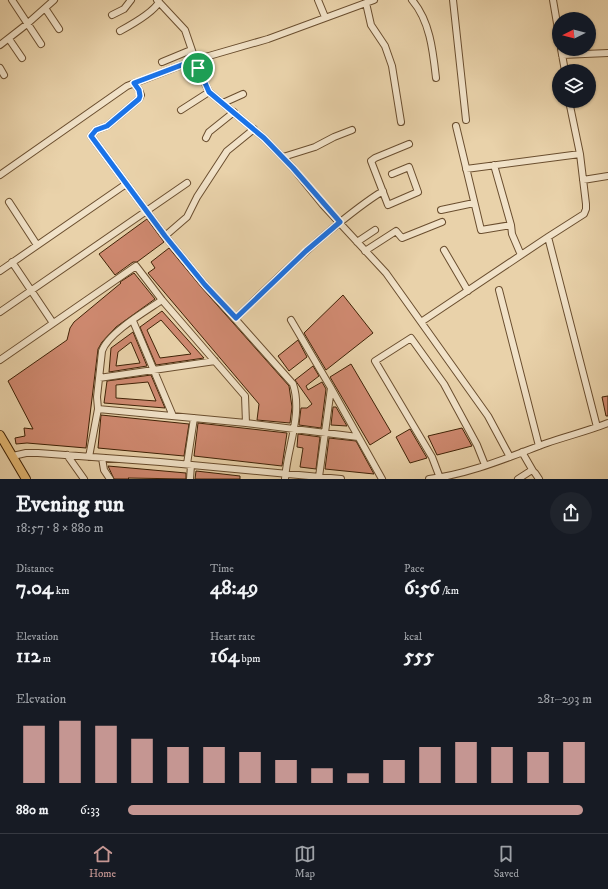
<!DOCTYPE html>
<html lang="en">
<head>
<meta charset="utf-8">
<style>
	:root { --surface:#171b24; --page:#20242c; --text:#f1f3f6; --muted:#9ea1a6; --line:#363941; --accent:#c59692 }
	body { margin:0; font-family:"IM FELL DW Pica",serif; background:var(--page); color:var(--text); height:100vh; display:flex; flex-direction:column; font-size:15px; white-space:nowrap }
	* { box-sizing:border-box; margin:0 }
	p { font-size:13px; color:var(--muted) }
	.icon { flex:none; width:22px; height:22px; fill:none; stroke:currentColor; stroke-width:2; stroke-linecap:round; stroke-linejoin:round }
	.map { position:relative; height:479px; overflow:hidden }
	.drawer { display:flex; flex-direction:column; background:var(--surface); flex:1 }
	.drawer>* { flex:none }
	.needle { width:26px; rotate:264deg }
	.tools { position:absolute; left:552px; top:12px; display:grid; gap:8px }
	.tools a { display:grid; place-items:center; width:44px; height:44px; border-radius:50%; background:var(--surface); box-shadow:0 1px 3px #0004; font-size:20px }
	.pin { position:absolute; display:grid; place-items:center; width:34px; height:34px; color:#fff; margin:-17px; border:2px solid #fff; border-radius:50%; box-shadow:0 1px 4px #0007 }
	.round { display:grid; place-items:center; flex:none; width:42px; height:42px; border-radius:21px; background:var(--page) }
	.head { display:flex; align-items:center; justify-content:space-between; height:68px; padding:0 16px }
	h1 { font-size:22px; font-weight:800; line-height:30px }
	.figures { display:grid; grid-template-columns:repeat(3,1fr); gap:6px; height:68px; padding:4px 16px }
	.figures div { display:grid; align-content:center }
	.figures b { font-size:20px; font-weight:800 }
	.figures small { font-size:11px; font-weight:400 }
	.figures p { font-size:11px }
	.chart { height:112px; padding:8px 16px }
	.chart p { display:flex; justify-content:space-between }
	.chart svg { width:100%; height:72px; margin-top:4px; stroke:var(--accent); stroke-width:6 }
	ul { padding:0 16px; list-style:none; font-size:13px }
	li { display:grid; grid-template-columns:64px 48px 1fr; align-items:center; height:30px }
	li i { height:10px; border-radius:5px; background:var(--accent) }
	.menu { display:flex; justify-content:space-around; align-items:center; height:56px; border-top:1px solid var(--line); background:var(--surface); font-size:11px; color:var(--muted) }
	.menu a { display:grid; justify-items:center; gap:2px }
	.menu .on { color:var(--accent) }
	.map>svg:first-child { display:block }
	.building { fill:#d08a71; stroke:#3f2206; fill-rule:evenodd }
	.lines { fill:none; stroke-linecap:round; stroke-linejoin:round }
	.minor-casing { stroke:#6a4e2f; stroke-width:8 }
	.major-casing { stroke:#3f2206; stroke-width:10 }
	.minor { stroke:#f1e2c8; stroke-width:6 }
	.major { stroke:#e4b975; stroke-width:8 }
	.route-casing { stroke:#fff; stroke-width:8 }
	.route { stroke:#1a73e8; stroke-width:5 }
</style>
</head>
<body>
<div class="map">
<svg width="608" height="479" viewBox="0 0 608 479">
	<rect width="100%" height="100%" fill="#e9d2aa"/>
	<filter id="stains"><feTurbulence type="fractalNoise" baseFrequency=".005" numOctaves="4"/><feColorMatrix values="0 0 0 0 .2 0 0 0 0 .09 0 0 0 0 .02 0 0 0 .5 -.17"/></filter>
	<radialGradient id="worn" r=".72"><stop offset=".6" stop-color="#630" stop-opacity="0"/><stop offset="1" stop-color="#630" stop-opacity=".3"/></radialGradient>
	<path class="building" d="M 147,219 L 164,242 L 137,262 L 133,262 L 115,275 L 99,254 Z
		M 169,248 L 202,288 L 289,386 L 292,407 L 290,423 L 257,420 L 259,404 L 148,273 L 155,268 L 151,262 Z
		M 134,273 L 155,299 L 116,327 L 102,342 L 98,349 L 86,448 L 27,443 L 16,444 L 15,438 L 25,436 L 24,428 L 33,429 L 8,381 L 67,340 L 70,328 L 74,322 L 121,283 L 120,282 Z
		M 343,295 L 373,333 L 326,370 L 304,333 Z
		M 162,311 L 204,358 L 156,365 L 140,327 ZM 161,320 L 191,354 L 160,358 L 147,330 Z
		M 133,332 L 147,366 L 109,372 L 111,348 ZM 131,342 L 140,363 L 116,366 L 118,352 Z
		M 298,340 L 307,357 L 289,371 L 278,356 Z
		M 351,364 L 391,432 L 370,445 L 330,377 Z
		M 313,366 L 319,376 L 306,386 L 308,390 L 322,382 L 326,389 L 321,428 L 299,425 L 299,424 L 301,408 L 307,408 L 312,404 L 295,380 Z
		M 151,375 L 165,408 L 104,403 L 107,381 ZM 148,382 L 156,401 L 116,398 L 116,385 Z
		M 608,396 L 608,416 L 606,416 L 602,397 Z
		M 333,407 L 336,407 L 347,426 L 331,425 Z
		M 101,415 L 189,424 L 184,456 L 98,448 Z
		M 198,423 L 287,433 L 282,466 L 194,456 Z
		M 462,428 L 472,446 L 437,455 L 428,436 Z
		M 410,429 L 427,458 L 410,463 L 396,437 Z
		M 298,434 L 320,437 L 316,469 L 300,467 L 303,448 L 297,447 Z
		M 329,438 L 356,441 L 374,474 L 325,469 Z
		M 108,466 L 186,473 L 186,479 L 128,478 L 129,479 L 114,479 Z
		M 196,471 L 240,476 L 240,479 L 195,479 Z"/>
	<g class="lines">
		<defs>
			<path id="minor" d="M 12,0 L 41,44
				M 157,0 L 185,30 L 198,68 L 209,92 L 264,138 L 293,168 L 323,205 L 386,273 L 488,416 L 510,457
				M 318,0 L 325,17
				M 412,0 C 430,21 433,51 436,78
				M 453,0 L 466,120
				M 553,0 L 559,35
				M 366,3 L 371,25 L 385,46 L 392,66 L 401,122
				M 45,8 L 59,29
				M 112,15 L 124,9 L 131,0
				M 120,31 C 131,25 153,13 159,2
				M 9,39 L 22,58
				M 0,45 L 27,24 L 54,0
				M 561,49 L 565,71
				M 562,55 L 608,53
				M 162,62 L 191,50
				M 0,68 L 4,75
				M 134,83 L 139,90 L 141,95 L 139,99 L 107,126 L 96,130 L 91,136 L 165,236 L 205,285 L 293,384 C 303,414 287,448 285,479
				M 223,103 L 243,94
				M 181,110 L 209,92
				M 456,126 L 481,230 L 511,225
				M 206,138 L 209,132 L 234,112
				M 283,157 L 315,147 L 334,137 L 352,130
				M 494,165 L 511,225 L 512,234 L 521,255
				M 466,169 L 580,154
				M 392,174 L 409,167 L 418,192 L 388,205 L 371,161 L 375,158 L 409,144
				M 0,175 L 127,86 L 195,60 L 268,39 L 374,0
				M 583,180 L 608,176
				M 9,202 L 37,245
				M 441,210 L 474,203
				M 165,236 L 187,217 L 197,197 L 227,151 L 254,129
				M 548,237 L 597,427
				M 357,242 L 375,230
				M 444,250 L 468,291
				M 365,251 L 396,231 L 402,238 L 442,222
				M 12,262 L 53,323
				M 0,271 L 126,184
				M 499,290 L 539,446
				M 0,312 L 187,183
				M 236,318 C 266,289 295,260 327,233 C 345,218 363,203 383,191
				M 291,320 L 331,388 L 382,479
				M 133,321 L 173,416
				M 421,322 L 548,237 L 584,214 L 586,209 L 586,204 L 580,154 L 569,101
				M 0,360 L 136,266 L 162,300 L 245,396 L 246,423
				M 99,378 L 215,361
				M 98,409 L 246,423 L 358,437
				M 522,452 L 533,471 L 535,473 L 539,479
				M 67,455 L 84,479
				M 13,456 L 26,453 L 38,453 L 160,462 L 341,479
				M 89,457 L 98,409 L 97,397 L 102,351 C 108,333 146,311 162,300
				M 102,458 L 104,470 L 110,479
				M 187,464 L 194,418
				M 319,477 L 331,388
				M 440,478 L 432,457 L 375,361 L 411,338 L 444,384 L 477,445 L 485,465
				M 190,479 L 191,465
				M 429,479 C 470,474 509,457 547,443 C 567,436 588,431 608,423
				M 518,479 L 532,470"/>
			<path id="major" d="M 0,435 L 26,479"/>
		</defs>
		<use href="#minor" class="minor-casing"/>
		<use href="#major" class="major-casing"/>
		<use href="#minor" class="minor"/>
		<use href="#major" class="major"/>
	</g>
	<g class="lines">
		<defs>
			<path id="route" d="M 195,60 L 209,92 L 264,138 L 293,168 L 340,222 L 306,251 L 236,318 L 205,285 L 165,236 L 91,136 L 96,130 L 107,126 L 139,99 L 140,96 L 139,90 L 134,83 Z"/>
		</defs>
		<use href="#route" class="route-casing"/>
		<use href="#route" class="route"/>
	</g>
	<rect width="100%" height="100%" filter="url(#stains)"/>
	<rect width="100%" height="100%" fill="url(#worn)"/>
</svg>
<div class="tools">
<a><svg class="needle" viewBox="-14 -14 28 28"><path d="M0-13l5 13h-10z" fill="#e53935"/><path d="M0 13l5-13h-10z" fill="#9ea1a6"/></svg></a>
<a><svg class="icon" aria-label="layers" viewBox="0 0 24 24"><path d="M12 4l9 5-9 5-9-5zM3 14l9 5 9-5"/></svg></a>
</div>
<div class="pin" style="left:198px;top:68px;background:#1e9e55"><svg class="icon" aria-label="arrive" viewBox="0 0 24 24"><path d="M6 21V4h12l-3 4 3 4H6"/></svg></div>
</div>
<section class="drawer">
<div class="head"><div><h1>Evening run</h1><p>18:57 · 8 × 880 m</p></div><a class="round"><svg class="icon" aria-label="share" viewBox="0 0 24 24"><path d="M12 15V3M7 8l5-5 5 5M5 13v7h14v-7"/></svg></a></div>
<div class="figures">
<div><p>Distance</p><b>7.04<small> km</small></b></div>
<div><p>Time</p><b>48:49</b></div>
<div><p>Pace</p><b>6:56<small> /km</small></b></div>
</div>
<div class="figures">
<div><p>Elevation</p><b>112<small> m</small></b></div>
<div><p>Heart rate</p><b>164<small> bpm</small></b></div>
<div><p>kcal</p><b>555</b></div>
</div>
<div class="chart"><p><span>Elevation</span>281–293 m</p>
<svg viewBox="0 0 160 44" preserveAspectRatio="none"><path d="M5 44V9M15 44V6M25 44V9M35 44V17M45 44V22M55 44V22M65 44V25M75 44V30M85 44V35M95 44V38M105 44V30M115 44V22M125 44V19M135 44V22M145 44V25M155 44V19"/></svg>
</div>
<ul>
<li><b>880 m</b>6:33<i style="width:98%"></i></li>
</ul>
</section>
<nav class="menu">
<a class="on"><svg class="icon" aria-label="home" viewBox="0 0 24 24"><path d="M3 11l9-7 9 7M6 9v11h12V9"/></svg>Home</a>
<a><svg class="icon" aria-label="map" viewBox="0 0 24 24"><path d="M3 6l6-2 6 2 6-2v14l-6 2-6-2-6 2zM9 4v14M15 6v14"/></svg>Map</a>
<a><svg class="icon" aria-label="saved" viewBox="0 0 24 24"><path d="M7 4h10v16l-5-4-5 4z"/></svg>Saved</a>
</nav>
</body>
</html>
